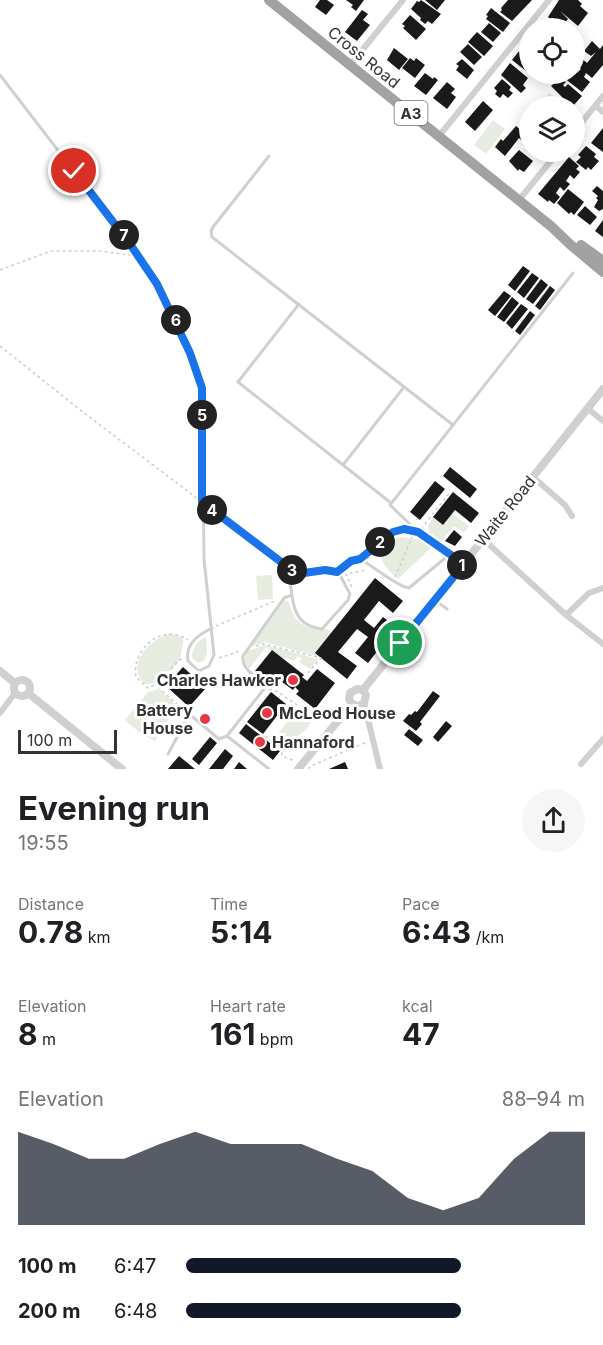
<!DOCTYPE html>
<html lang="en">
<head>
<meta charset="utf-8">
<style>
	:root { --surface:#fff; --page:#f6f6f6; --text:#202124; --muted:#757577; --accent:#111827 }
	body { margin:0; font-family:Inter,sans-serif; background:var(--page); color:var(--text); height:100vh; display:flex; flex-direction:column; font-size:22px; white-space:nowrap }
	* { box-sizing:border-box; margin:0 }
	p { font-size:20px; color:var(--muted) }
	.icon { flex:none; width:33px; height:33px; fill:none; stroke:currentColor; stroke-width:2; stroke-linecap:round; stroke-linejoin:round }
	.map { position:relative; height:769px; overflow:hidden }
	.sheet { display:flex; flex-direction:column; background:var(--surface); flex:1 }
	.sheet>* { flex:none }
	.controls { position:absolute; left:519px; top:18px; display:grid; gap:12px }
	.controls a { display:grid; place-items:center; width:66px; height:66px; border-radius:50%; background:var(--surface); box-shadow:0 3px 15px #0003; font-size:30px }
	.scale { position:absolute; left:18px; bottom:15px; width:99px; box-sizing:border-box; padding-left:6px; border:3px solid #333; border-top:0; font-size:16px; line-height:21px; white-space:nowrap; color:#333; -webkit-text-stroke:4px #fff; paint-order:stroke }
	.pin { position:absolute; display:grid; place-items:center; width:51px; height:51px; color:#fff; margin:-26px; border:3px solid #fff; border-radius:50%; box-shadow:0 2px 6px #0007 }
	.km { position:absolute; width:30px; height:30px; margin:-15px; border-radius:50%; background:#222; color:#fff; font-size:16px; line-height:30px; text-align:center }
	.round { display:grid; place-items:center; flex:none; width:63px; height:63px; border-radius:32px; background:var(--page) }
	.overview { display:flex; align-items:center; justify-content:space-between; height:102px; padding:0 18px }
	h1 { font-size:33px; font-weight:700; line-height:45px }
	.figures { display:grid; grid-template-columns:repeat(3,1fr); gap:9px; height:102px; padding:6px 18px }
	.figures div { display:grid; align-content:center }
	.figures b { font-size:30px; font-weight:700 }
	.figures small { font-size:16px; font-weight:400 }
	.figures p { font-size:16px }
	.chart { height:168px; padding:12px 18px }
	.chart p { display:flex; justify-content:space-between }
	.chart svg { width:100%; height:108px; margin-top:6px; fill:var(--accent); opacity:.7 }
	ul { padding:0 18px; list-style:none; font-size:20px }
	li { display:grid; grid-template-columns:96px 72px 1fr; align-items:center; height:45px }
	li i { height:15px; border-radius:8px; background:var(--accent) }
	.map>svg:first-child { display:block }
	.green { fill:#e6ecdf }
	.building { fill:#1a1a1a }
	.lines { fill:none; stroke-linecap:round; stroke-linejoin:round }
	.path { stroke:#cdcdcd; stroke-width:1.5; stroke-dasharray:3 3; stroke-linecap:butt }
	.service { stroke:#d0d0d0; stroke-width:3 }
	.minor { stroke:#d0d0d0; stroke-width:6 }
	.tertiary { stroke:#d0d0d0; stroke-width:8 }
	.trunk { stroke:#a2a2a2; stroke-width:10 }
	.route-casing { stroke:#fff; stroke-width:12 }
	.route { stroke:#1a73e8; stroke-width:8 }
	.poi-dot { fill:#e63946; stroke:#fff; stroke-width:2 }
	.labels { text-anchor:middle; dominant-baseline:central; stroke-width:6; stroke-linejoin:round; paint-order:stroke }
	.shield { fill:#fff; stroke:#707070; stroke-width:1.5 }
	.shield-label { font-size:15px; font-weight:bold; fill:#333 }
	.street-label { font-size:16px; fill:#333; stroke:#fff }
	.poi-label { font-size:16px; font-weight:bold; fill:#333; stroke:#fff; text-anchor:end }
</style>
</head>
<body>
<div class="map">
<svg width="603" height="769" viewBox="0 0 603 769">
	<rect width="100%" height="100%" fill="#fff"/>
	<path class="green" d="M 549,93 L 566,106 L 539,105 Z
		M 493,120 L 505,129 L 486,154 L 474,145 Z
		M 452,513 L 469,526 L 464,533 L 454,526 L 441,542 L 430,535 L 428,526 L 433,517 L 443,525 Z
		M 402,537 L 421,540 L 431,548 L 398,579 C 388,570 379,563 381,548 L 391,540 Z
		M 272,575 L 273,599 L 258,600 L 256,576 Z
		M 284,600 L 289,602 C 292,621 307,632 327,629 L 331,633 L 315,653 L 320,657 L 265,642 L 250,647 Z
		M 169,634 L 178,635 L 183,638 C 184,646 180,651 181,659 L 159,683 L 145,684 C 124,666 150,639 169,634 Z
		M 206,637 L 207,652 L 204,661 L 198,663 L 192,658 C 192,649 197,640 206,637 Z
		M 265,645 L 318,659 L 310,669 L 299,662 L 302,659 L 298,656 L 294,660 L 282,658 L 266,647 L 249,669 L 244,662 L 247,651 Z
		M 159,689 L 174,703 L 176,707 L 155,741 L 140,733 L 125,720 L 148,692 Z
		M 308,713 L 311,713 C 312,726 308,728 299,735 C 294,739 294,745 291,749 L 283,752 L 282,749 L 272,741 L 294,714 L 297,716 Z"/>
	<path class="building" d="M 320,0 L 327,0 L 334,5 L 326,15 L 315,7 Z
		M 346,0 L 364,0 L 356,11 L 351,7 L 353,5 Z
		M 421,0 L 441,14 L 432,24 L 428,21 L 425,24 L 420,20 L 421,18 L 411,9 L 417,1 L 419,2 Z
		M 425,0 L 445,0 L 437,10 Z
		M 508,0 L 532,0 L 512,21 L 500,12 L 502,10 L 501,8 Z
		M 559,0 L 578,0 L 582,4 L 580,6 L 588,13 L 578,26 L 560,11 L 568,19 L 561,28 L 548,17 Z
		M 491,8 L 510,23 L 503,32 L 486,19 L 488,16 L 486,15 Z
		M 362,10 L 368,14 L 363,20 L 370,25 L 357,41 L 345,32 Z
		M 410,15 L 426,29 L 416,40 L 403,28 L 405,26 L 402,24 Z
		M 547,20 L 557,28 L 540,28 Z
		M 489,23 L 501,33 L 493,42 L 481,32 Z
		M 477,32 L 493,46 L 484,56 L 468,42 Z
		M 592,41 L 600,49 L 603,45 L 603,65 L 592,78 L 586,73 L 584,77 L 590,82 L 582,92 L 559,74 L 574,74 L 574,71 L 577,73 L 581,69 L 577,65 L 582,59 L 587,63 L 596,52 L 591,56 L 584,51 Z
		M 468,44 L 482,57 L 474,65 L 460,52 Z
		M 523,46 L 530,52 L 528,58 L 530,59 L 530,74 L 512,60 Z
		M 394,48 L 408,59 L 399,70 L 387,60 Z
		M 410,58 L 414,61 L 416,58 L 425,65 L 415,78 L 402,68 Z
		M 462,59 L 474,70 L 467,79 L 456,70 L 459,66 L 456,64 Z
		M 510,63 L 528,78 L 523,85 L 526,88 L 521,93 L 501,75 Z
		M 425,73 L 433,79 L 434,77 L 438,80 L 426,95 L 414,86 Z
		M 561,78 L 566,82 L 563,85 L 565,87 L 568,84 L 582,96 L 573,106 L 565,104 L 567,102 L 551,86 Z
		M 502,79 L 511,87 L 509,90 L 513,93 L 508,98 L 503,94 L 500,98 L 495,94 L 497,91 L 494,88 Z
		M 447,82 L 455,89 L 451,93 L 456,97 L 447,109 L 433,98 Z
		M 483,101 L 493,110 L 475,131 L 465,122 Z
		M 527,125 L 530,127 L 530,134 L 523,142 L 519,138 L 505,156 L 495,147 L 501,139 L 503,141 L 516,126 L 522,131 Z
		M 603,128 L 603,152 L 591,143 Z
		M 586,146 L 596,154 L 594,157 L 599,161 L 591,170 L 588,167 L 586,170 L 576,162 L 581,157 L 578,155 Z
		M 519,150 L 533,161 L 524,172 L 519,169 L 518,171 L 509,161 Z
		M 569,157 L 579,166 L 576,169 L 580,172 L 574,179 L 570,175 L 566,181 L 570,184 L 564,191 L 560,187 L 556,193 L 560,197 L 554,204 L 549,200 L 548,202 L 538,194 Z
		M 597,186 L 603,191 L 603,209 L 599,211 L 594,207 L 598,200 L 596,198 L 598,196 L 592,191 Z
		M 568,189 L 584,202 L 574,215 L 571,212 L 569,214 L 557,203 Z
		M 585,206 L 597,217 L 590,225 L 577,215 Z
		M 603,220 L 603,237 L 595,231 Z
		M 523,266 L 530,271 L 515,291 L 508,285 Z
		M 532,273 L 539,278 L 524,298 L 517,292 Z
		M 541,279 L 548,285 L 533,304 L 526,299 Z
		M 550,286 L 555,290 L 540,310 L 535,306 Z
		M 504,291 L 511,296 L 495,316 L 488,310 Z
		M 512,297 L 519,303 L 504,322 L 497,317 Z
		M 521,304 L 528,309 L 512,329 L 506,323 Z
		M 530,311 L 535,315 L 520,335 L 515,331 Z
		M 450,467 L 477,489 L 470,498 L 443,476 Z
		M 435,481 L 445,489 L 420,520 L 410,512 Z
		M 453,492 L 479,513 L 471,523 L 455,510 L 443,525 L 433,517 Z
		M 454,530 L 462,537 L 455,546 L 445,541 Z
		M 375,578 L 403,601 L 393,613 L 379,601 L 364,620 L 374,628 L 383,617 L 396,627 L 368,663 L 355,653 L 368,637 L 357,629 L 338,652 L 357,666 L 347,679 L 315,653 Z
		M 272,650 L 304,675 L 302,677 L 307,681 L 317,669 L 335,683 L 315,709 L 296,694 L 299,691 L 295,687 L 293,690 L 278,679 L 273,685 L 255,671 Z
		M 183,667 L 206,688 L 189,707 L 166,686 Z
		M 433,691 L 440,696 L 420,722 L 422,724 L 416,731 L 403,721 L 409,714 L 411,715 L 415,711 L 417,712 Z
		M 271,692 L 286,704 L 263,734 L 247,722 Z
		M 205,713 L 211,718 L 205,725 L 199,720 Z
		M 446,721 L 452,726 L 438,742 L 433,737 Z
		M 246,724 L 280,751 L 273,760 L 239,733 Z
		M 409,729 L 423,740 L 418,746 L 404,735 Z
		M 210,737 L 217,743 L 199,765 L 192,759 Z
		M 225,749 L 233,756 L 223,769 L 209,769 Z
		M 179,756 L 195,769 L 168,769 Z
		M 239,762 L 247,769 L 234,769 Z
		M 345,762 L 348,769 L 329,769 Z"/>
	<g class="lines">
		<path class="path" d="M 0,270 L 51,251 L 99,251 L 130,255
			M 0,346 L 79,409 L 198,499
			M 209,507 L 294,571
			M 421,529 L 451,491
			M 395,577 L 413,535
			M 352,587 L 346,574 L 366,570
			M 216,626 L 275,601
			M 256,646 L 264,644 L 321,658 L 308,673
			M 219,658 L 240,651
			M 160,685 L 150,686 L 148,688 L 136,677 C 131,649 163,622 188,640
			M 269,689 L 278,692 L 307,712 C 317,711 323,708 332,714
			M 178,705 L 160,689 L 160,682 L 179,660 L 183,659
			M 265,736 L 281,749 L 282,756 L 295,761
			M 308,769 L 311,766 L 367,742"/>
		<path class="service" d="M 0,75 L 130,244 L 157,284 L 190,353 L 202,388 L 204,559 L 214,655 L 209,666 L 199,671 L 188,661 C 185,644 198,635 212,628
			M 269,156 L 213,227 L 211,231 L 212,237 L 453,425
			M 299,304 L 238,382 L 343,465 L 404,387
			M 343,465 L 391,503
			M 418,532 L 390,505 L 573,273
			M 360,559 C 373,566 398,587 409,588 L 450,554
			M 337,572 L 351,561 L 360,559 L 393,532 L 404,529 L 418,532 L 464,564
			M 436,601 L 447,609
			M 182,708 L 219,739 L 227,736 L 267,685 C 257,677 241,670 243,656 L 284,598 L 292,595 L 290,583 L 297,574 L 325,569 L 337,572 L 341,577 L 350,594 L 348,600 L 322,629 C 302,627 294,615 292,595
			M 227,736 L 269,769
			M 168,754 L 189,715"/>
		<path class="minor" d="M 350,65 L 403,0
			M 596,106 L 603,112
			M 574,132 L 603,96
			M 439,136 L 549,0
			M 519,200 L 558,152
			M 587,408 L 603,421
			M 533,477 L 565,505 L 572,516
			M 483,539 L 566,615 L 603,644
			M 566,615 L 589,593 L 603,588
			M 364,703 L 380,769
			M 0,713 L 15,693
			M 581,764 L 603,739"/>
		<path class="tertiary" d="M 0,671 L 15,683
			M14 688a8 8 0 1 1 16 0a8 8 0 1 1-16 0Z
			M 363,690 L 603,389
			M 28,693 L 122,769
			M 352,704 L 359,706 L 364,703 L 366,695 L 363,690
			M 352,704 L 349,699 L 350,693 L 357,689 L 363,690
			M 298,769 L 352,704"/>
		<path class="trunk" d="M 269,0 L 552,227 L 572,246 L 603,272
			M 581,245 L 603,261"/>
	</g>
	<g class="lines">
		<defs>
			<path id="route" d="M 74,171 L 130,244 L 157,284 L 190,353 L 202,388 L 202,502 L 297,574 L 325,570 L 337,572 L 351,561 L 360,559 L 393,532 L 404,529 L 418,532 L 464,564 L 400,643"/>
		</defs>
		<use href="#route" class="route-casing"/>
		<use href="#route" class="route"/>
	</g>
	<g class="poi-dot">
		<circle cx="293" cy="680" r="6"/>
		<circle cx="267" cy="713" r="6"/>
		<circle cx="205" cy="719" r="6"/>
		<circle cx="260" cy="742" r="6"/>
	</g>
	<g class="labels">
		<rect class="shield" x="394.5" y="101" width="33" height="24" rx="4.5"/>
		<g class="shield-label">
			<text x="411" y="113">A3</text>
		</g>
		<g class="street-label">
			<text transform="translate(364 57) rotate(39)">Cross Road</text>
			<text transform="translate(505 511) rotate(-51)">Waite Road</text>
		</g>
		<g class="poi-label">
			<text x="281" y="680">Charles Hawker</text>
			<text x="193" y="710">Battery<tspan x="193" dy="18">House</tspan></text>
			<text x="279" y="713" text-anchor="start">McLeod House</text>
			<text x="272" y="742" text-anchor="start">Hannaford</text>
		</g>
	</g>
</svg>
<div class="controls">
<a><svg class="icon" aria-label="locate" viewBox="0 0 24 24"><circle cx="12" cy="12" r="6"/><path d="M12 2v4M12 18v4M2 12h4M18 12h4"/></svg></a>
<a><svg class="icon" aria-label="layers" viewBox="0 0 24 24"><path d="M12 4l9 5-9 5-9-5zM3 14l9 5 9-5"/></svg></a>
</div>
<div class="scale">100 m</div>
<div class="pin" style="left:400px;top:643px;background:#1e9e55"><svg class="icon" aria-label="arrive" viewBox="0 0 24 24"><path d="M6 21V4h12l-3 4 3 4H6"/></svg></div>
<div class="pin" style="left:74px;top:171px;background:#d93025"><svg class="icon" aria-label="check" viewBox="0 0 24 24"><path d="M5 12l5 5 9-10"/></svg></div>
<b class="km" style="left:462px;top:565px">1</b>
<b class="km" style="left:380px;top:542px">2</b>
<b class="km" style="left:292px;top:570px">3</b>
<b class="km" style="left:212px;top:510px">4</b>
<b class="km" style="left:202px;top:415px">5</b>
<b class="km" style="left:176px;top:320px">6</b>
<b class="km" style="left:124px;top:235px">7</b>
</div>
<section class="sheet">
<div class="overview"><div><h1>Evening run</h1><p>19:55</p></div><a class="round"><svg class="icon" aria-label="share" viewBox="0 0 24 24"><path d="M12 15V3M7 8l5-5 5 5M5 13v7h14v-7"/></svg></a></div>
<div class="figures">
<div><p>Distance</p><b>0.78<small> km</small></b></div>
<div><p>Time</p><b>5:14</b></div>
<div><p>Pace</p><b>6:43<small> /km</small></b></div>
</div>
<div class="figures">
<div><p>Elevation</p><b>8<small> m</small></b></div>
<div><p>Heart rate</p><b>161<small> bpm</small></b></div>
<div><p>kcal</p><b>47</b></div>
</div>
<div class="chart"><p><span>Elevation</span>88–94 m</p>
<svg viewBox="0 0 160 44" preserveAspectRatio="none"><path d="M0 44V6L10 11L20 17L30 17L40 11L50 6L60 11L70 11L80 11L90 17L100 22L110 33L120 38L130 33L140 17L150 6L160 6V44z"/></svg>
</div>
<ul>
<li><b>100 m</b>6:47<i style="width:69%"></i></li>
<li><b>200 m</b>6:48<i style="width:69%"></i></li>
</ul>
</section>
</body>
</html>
